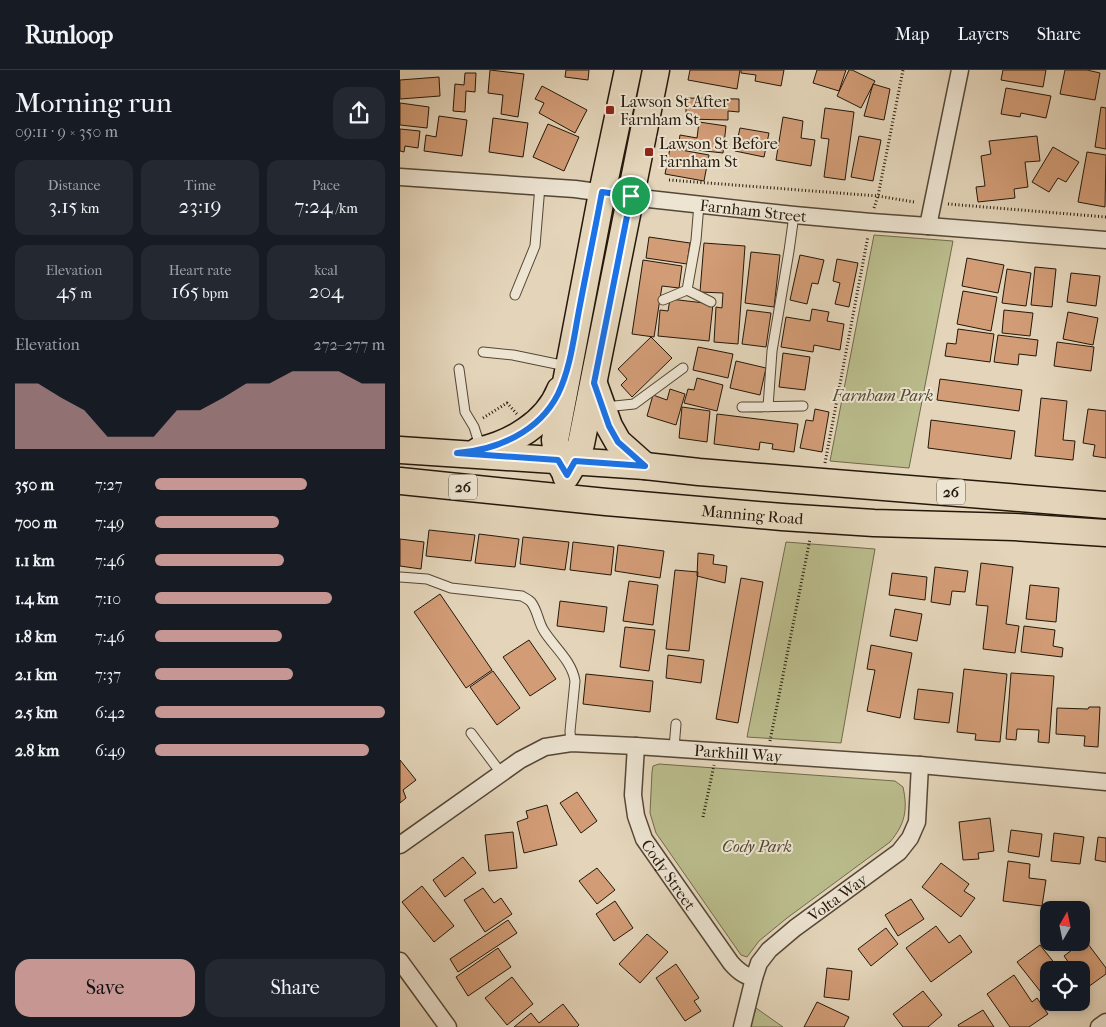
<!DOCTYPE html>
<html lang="en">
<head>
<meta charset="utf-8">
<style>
	:root { --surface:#171b24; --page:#242831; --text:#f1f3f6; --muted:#9ea1a6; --line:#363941; --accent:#c59692 }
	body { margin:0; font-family:"IM FELL French Canon",serif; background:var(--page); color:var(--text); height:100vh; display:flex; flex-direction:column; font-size:19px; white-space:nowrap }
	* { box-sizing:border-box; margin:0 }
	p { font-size:16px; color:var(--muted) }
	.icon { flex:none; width:28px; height:28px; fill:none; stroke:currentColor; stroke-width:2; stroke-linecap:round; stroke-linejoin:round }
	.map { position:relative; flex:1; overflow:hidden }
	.details { display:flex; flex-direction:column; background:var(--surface); width:400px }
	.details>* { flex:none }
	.needle { width:32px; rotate:9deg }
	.buttons { position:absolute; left:640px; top:831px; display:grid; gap:10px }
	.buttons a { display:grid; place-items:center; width:50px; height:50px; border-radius:10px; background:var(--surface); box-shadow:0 2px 8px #0003; font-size:25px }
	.pin { position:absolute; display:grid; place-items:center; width:42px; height:42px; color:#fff; margin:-21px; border:2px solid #fff; border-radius:50%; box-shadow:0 1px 5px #0007 }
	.round { display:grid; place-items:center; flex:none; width:52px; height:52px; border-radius:15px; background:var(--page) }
	.headline { display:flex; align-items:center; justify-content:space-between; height:85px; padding:0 15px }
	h1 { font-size:28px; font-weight:600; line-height:38px }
	.figures { display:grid; grid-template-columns:repeat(3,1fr); gap:8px; height:85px; padding:5px 15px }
	.figures div { display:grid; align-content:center; border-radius:12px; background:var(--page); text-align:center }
	.figures b { font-size:21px; font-weight:600 }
	.figures small { font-size:14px; font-weight:400 }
	.figures p { font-size:14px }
	.chart { height:140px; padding:10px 15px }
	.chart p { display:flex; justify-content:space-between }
	.chart svg { width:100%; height:90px; margin-top:5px; fill:var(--accent); opacity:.7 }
	.action { display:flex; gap:10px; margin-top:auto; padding:10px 15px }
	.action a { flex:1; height:58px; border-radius:15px; background:var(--accent); color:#111; font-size:20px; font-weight:600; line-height:58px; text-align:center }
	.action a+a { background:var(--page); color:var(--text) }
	ul { padding:0 15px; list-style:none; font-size:16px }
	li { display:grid; grid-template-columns:80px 60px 1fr; align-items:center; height:38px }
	li i { height:12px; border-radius:6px; background:var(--accent) }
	header { display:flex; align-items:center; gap:30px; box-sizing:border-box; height:70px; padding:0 25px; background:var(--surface); border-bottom:1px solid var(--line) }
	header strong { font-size:24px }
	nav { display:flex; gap:28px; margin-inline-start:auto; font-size:18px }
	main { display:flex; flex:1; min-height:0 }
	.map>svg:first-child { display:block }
	.green { fill:#babc8c; stroke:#6f6a4c }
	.building { fill:#d29c76; stroke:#24180b }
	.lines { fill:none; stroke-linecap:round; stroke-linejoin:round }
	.service-casing { stroke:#544737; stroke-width:11 }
	.minor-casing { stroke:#544737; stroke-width:19 }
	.primary-casing { stroke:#24180b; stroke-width:29 }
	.path { stroke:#24180b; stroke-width:3; stroke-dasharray:1 2.5; stroke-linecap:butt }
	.service { stroke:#ede4d2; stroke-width:9 }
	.minor { stroke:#ede4d2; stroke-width:16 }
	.primary { stroke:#e4d5ba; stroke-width:26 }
	.route-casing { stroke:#fff; stroke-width:10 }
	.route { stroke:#1a73e8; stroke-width:6 }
	.poi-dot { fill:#8f2418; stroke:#ede4d2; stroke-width:2 }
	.labels { text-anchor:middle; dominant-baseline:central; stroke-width:4; stroke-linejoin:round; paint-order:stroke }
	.shield { fill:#ede4d2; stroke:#605547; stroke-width:1 }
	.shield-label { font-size:15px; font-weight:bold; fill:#24180b }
	.poi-label { font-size:16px; fill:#24180b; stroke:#ede4d2; text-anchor:start }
	.street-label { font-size:16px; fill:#24180b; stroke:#ede4d2 }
	.park-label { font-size:16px; font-style:italic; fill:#514932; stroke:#ede4d2 }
</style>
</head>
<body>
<header>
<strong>Runloop</strong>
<nav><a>Map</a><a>Layers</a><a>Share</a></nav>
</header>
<main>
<section class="details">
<div class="headline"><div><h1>Morning run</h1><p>09:11 · 9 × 350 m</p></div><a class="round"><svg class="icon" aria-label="share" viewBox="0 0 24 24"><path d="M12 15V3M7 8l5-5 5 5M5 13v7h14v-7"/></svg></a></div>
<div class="figures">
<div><p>Distance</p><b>3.15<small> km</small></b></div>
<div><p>Time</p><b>23:19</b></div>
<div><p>Pace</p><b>7:24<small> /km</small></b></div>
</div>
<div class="figures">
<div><p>Elevation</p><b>45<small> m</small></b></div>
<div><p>Heart rate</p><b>165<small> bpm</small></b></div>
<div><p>kcal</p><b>204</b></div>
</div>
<div class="chart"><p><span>Elevation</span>272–277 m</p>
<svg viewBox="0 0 160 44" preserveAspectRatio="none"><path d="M0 44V12L10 12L20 19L30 25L40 38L50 38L60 38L70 25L80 25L90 19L100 12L110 12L120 6L130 6L140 6L150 12L160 12V44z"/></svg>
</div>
<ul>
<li><b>350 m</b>7:27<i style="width:66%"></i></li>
<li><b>700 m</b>7:49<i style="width:54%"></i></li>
<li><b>1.1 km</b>7:46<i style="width:56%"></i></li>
<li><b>1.4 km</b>7:10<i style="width:77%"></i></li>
<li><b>1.8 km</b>7:46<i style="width:55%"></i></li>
<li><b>2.1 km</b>7:37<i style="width:60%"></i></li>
<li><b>2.5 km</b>6:42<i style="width:100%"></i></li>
<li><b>2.8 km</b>6:49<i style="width:93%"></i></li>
</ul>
<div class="action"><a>Save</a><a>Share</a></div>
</section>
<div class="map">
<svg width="706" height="957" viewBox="0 0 706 957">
	<rect width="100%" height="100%" fill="#e4d5ba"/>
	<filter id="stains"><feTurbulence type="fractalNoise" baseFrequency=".004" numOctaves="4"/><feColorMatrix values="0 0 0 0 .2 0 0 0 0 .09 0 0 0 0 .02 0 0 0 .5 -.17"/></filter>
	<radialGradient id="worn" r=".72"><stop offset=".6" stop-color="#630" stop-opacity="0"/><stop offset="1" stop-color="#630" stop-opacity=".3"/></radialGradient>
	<path class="green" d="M 474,165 L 553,171 L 509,398 L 430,391 Z
		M 386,472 L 475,479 L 441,673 L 347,667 Z
		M 259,694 L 495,711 L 503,717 C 508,740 505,754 490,772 L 387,848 L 359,871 L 347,887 L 341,885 L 256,763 L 250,743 L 252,702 L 253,696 Z
		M 356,938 L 383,957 L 350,957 Z"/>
	<path class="building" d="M 90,0 L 124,4 L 118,47 L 101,44 L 103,25 L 88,23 Z
		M 166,0 L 189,0 L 188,10 L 165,7 Z
		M 290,0 L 340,0 L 337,19 L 288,10 Z
		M 341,0 L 384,0 L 381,16 L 355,11 L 356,5 L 341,3 Z
		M 417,0 L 446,0 L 439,21 L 413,13 Z
		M 449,0 L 452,0 L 475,11 L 461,38 L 437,26 Z
		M 603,0 L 646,0 L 643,17 L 601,10 Z
		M 665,0 L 687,0 L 700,3 L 695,30 L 660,24 Z
		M 65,3 L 76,3 L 75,22 L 66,21 L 65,42 L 53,41 L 55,14 L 64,15 Z
		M 39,7 L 40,26 L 0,29 L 0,10 Z
		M 473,14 L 490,19 L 484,50 L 464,46 Z
		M 142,16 L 187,40 L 175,63 L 139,43 L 144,33 L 135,29 Z
		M 606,18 L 651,26 L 646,48 L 621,43 L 620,47 L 601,44 Z
		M 286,28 L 339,29 L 339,42 L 328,41 L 328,50 L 286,49 Z
		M 0,33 L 29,37 L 27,58 L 0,55 Z
		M 701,37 L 706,38 L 706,79 L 695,77 Z
		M 425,38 L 454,42 L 445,110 L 424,107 L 429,69 L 421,68 Z
		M 39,46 L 67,50 L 62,86 L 24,81 L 26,65 L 36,67 Z
		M 383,47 L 403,51 L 401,68 L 415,70 L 411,96 L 376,90 Z
		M 93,48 L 128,53 L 123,87 L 89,82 Z
		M 299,52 L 326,56 L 323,83 L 278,78 L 280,65 L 297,68 Z
		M 148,54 L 179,67 L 164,101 L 133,87 Z
		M 340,58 L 369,63 L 364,87 L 335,81 Z
		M 0,59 L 20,61 L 18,78 L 5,76 L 4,82 L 0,81 Z
		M 459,66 L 481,70 L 473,111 L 451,107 Z
		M 637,66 L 640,91 L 625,92 L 628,117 L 614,119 L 615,128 L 578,132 L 576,117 L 585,116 L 581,86 L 591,84 L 589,71 Z
		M 653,77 L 679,92 L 666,112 L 658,108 L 649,122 L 632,112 Z
		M 270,78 L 309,85 L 304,111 L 265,104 Z
		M 687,82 L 706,85 L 705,137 L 678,132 Z
		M 249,167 L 290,173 L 287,194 L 246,188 Z
		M 304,173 L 345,176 L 338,274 L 314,272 L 316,237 L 322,238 L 323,223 L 300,222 Z
		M 351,182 L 380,185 L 374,237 L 345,233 Z
		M 400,185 L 424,190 L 418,214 L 412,213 L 407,234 L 390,230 Z
		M 567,188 L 604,195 L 598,223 L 562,216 Z
		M 437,189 L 458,193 L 449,237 L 435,234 L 440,213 L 433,211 Z
		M 243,190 L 282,196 L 279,218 L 262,216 L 254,267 L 232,264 Z
		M 635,197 L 656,199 L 652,237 L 631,235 Z
		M 607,199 L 631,203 L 626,236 L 602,233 Z
		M 671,203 L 700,206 L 696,236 L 667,232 Z
		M 563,221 L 597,227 L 591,261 L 557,254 Z
		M 270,229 L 313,234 L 309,271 L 258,266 L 260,240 L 268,241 Z
		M 412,239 L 429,242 L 427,251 L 444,254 L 440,280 L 414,275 L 413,282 L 381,277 L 386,247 L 410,251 Z
		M 347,240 L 371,243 L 366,277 L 342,274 Z
		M 604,240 L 633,243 L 630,266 L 602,263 Z
		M 668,242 L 698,248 L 693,275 L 663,269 Z
		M 558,259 L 594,264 L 590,292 L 545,286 L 547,273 L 556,274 Z
		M 598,265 L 638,270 L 636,286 L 619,284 L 618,295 L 594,292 Z
		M 251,267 L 272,288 L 232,327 L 221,315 L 227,309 L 218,299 Z
		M 657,272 L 694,277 L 691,301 L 654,296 Z
		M 298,277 L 333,284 L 328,308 L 293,300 Z
		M 383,283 L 410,287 L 405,320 L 379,317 Z
		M 336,291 L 366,298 L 360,325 L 330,318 Z
		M 297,308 L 323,315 L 317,341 L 284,333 L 288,319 L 294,320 Z
		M 540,309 L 622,320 L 619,341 L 537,330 Z
		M 270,319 L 285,324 L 276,355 L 247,346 L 253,325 L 267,330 Z
		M 641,328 L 667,331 L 663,370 L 675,371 L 673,390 L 635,386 Z
		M 282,337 L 310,341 L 307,372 L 279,368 Z
		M 415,339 L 429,342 L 422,382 L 400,378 L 406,350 L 413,351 Z
		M 688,339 L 706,341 L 706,388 L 693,386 L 695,375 L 683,373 Z
		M 317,344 L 398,354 L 394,382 L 372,379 L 373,374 L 360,372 L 359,380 L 314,374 Z
		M 531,350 L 615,361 L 611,389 L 528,378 Z
		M 29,460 L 75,465 L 71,491 L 26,486 Z
		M 79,464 L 119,469 L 115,497 L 75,493 Z
		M 123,467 L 169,472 L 165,500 L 120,494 Z
		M 0,469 L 24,472 L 21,499 L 0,496 Z
		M 173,472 L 214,477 L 211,505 L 170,500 Z
		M 218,475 L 264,481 L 260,508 L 215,501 Z
		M 298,483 L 314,485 L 313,494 L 327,496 L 325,513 L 297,506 Z
		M 581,493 L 613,497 L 606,554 L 619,556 L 615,583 L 583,579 L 588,536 L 576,535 Z
		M 535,497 L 568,501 L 565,522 L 552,521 L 550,535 L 531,532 Z
		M 275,500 L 298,502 L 289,581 L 266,579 Z
		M 492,503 L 527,507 L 525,530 L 489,525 Z
		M 341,508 L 363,512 L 338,653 L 316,649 Z
		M 229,511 L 258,515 L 253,555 L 223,551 Z
		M 630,515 L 659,518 L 656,552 L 626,549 Z
		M 40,524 L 92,600 L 66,618 L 14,542 Z
		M 160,531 L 207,537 L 204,562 L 157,556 Z
		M 495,539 L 522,544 L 517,571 L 490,566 Z
		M 624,556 L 655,560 L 653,576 L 663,578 L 662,587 L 621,582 Z
		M 225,557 L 255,560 L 249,601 L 220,597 Z
		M 129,570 L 156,609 L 130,626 L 103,587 Z
		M 471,575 L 512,583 L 500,648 L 467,641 L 475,600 L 467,599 Z
		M 268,585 L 304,590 L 301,613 L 266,608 Z
		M 564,599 L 607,604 L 600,672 L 575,670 L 576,664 L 557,662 Z
		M 93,601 L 120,638 L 97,655 L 70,617 Z
		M 611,603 L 654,606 L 649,673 L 638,672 L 639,660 L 617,659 L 616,670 L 606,669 Z
		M 186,604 L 253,611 L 250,642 L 183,634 Z
		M 518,619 L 553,623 L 549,653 L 514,649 Z
		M 689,637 L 700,637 L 698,677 L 684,676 L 685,666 L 656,664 L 657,638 L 688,639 Z
		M 0,690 L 16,710 L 3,720 L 6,728 L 0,733 Z
		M 177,722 L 197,751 L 181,763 L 160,733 Z
		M 147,735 L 157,775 L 124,783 L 117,752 L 128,748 L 126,741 Z
		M 590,748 L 594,781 L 578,783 L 579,789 L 563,790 L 559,752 Z
		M 611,760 L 642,764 L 639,787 L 608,782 Z
		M 113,762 L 117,798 L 89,801 L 85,765 Z
		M 654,763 L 684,767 L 680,794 L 651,791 Z
		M 698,767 L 706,768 L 706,792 L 695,790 Z
		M 63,787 L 76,803 L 45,827 L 33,810 Z
		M 608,791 L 630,794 L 629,808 L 646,810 L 642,836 L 603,831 Z
		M 541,793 L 569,814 L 564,821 L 575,828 L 561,847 L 522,817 Z
		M 197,798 L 215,820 L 197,834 L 179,811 Z
		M 22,816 L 54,856 L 34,872 L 2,832 Z
		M 83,818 L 94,833 L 101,828 L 112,844 L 85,862 L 64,830 Z
		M 511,829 L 524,849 L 498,866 L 485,845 Z
		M 215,831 L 233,858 L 214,871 L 196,844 Z
		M 108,850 L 117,863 L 58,902 L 50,889 Z
		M 536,856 L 549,873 L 560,865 L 572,882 L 531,912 L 506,878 Z
		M 486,858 L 498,874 L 471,896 L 458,879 Z
		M 247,864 L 268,882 L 240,913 L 219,894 Z
		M 685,870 L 706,898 L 706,904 L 688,917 L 681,909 L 681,900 L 674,900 L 664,886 Z
		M 640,875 L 660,900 L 649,900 L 649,922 L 644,926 L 617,892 Z
		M 98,878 L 111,897 L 68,926 L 56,907 Z
		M 276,894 L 299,928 L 294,931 L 301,941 L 285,951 L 256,908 Z
		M 427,898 L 452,901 L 449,930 L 424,927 Z
		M 614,905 L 632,932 L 637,928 L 648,944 L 629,957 L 610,957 L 587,924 Z
		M 112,907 L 133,934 L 107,955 L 85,928 Z
		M 523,921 L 542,945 L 528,957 L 503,957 L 493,944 Z
		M 417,932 L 449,947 L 444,957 L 404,957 Z
		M 163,934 L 179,955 L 177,957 L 114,957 L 131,943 L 139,953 Z
		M 583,940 L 594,957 L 559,957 L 558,955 Z"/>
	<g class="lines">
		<defs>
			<path id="service" d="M 287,220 L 296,170 L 299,134
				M 115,225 L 135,176 L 140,116
				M 263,230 L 287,220 L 311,232
				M 83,282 L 113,285 L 166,296
				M 59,299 L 65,342 L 74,357 L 81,379
				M 205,337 L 234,334 L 283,298
				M 342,337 L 403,336
				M 368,337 L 372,281 L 389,181 L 394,145
				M 0,507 L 27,509 L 51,518 L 122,526 C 125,528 128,529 131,532 C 138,541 138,552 144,561 C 154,577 172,591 175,611 L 170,661 L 171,673
				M 71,663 L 101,703
				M 274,678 L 276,654"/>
			<g id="minor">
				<path id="s1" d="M 0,107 L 175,119 L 249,129 L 394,145 L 471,152 L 528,156 L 706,170"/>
				<path d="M 528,156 L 560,0"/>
				<path id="s2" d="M 236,676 L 233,725 L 236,746 L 244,769 L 331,893 C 338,901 344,906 354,908"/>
				<path id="s3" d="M 0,775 L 120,690 L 145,677 L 171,673 L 236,676 L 520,695 L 706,712"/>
				<path d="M 0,891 L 48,957"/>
				<path id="s4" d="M 342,957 L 354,908 L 359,893 L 369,880 L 395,858 L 499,782 L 510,768 L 517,752 L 520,695"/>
				<path d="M 699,957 L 706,952"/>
			</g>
			<g id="primary">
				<path d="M 194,314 L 209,356 L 218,372 L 245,396"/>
				<path d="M 0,380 L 245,396 L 299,402 L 706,435"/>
				<path d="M 78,381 C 111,374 147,353 160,320"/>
				<path d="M 166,404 L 158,390 L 155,370 L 202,123 L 228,0"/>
				<path d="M 166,406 L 175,391 L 181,374 L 256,0"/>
				<path id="s5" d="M 0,411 L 206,432 L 382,447 L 474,453 L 614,457 L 706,463"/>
			</g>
		</defs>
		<use href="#service" class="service-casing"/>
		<use href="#minor" class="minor-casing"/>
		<use href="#primary" class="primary-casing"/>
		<path class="path" d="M 269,110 L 478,126 L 514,132
			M 548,134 L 706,147
			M 474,138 L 478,126 L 503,0
			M 83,348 L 107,333 L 117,344
			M 425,393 L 468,166
			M 370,671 L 410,469
			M 303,747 L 314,695"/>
		<use href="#service" class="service"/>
		<use href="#minor" class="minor"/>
		<use href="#primary" class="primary"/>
	</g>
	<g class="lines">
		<defs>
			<path id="route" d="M 202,122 L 231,126 L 194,313 L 209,356 L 218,372 L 245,396 L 175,391 L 167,405 L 158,390 L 57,383 C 97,380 139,362 158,324 C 171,297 174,265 180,235 C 187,198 195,160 202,122 Z"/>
		</defs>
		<use href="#route" class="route-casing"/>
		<use href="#route" class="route"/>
	</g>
	<g class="poi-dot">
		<rect x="205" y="35" width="10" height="10" rx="2.5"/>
		<rect x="244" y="77" width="10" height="10" rx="2.5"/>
	</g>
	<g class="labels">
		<g class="shield">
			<rect x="49" y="404.5" width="28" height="25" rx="4"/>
			<rect x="537" y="409.5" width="28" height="25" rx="4"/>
		</g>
		<g class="shield-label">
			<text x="63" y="417">26</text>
			<text x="551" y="422">26</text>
		</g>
		<g class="poi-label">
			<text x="220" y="31">Lawson St After<tspan x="220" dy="18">Farnham St</tspan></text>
			<text x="259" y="73">Lawson St Before<tspan x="259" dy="18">Farnham St</tspan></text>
		</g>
		<g class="street-label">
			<text stroke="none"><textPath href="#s1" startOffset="355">Farnham Street</textPath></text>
			<text stroke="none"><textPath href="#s5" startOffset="354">Manning Road</textPath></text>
			<text stroke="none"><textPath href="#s3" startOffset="369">Parkhill Way</textPath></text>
			<text stroke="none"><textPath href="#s2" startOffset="138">Cody Street</textPath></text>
			<text stroke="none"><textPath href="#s4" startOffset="169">Volta Way</textPath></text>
		</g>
		<g class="park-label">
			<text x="483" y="325">Farnham Park</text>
			<text x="357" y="776">Cody Park</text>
		</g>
	</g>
	<rect width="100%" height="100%" filter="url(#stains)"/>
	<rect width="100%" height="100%" fill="url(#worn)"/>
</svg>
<div class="buttons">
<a><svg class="needle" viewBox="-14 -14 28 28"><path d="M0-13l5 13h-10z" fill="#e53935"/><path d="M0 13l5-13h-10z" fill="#9ea1a6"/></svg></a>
<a><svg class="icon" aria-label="locate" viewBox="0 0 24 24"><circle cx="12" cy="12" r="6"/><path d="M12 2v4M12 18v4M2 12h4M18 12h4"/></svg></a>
</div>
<div class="pin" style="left:231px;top:126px;background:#1e9e55"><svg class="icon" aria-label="arrive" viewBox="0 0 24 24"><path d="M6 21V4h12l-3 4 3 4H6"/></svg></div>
</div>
</main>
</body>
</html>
